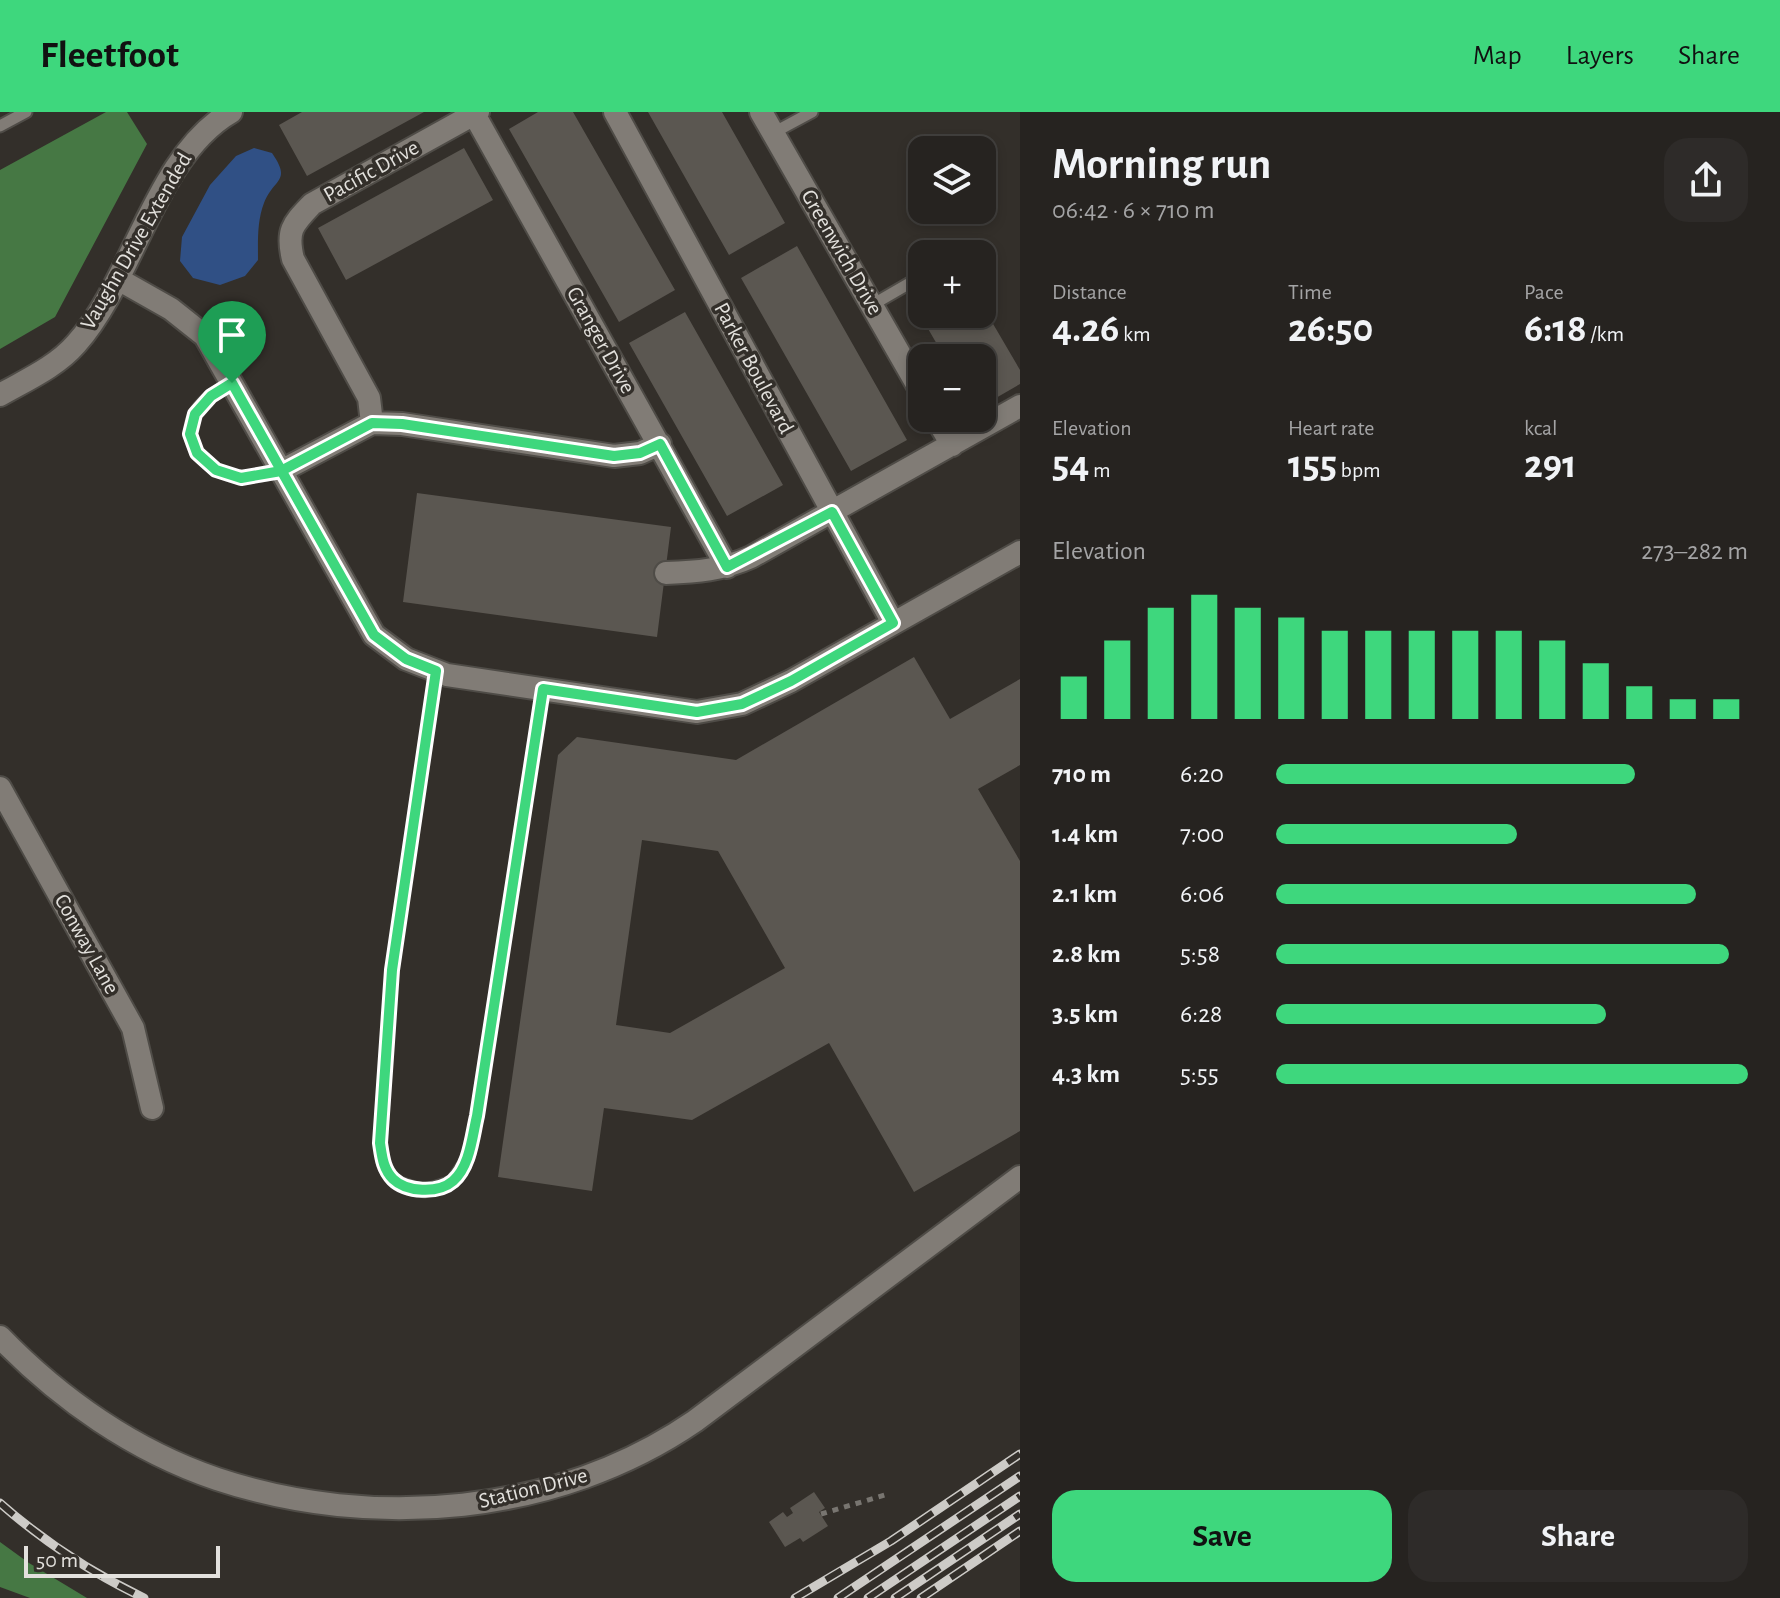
<!DOCTYPE html>
<html lang="en">
<head>
<meta charset="utf-8">
<style>
	:root { --surface:#262320; --page:#2e2b29; --text:#f1f3f6; --muted:#a4a4a5; --line:#42403e; --accent:#3ed77d }
	body { margin:0; font-family:"Alegreya Sans",sans-serif; background:var(--page); color:var(--text); height:100vh; display:flex; flex-direction:column; font-size:30px; white-space:nowrap }
	* { box-sizing:border-box; margin:0 }
	p { font-size:26px; color:var(--muted) }
	.icon { flex:none; width:44px; height:44px; fill:none; stroke:currentColor; stroke-width:2; stroke-linecap:round; stroke-linejoin:round }
	.map { position:relative; flex:1; overflow:hidden }
	.drawer { display:flex; flex-direction:column; background:var(--surface); width:760px }
	.drawer>* { flex:none }
	.controls { position:absolute; left:908px; top:24px; display:grid; gap:16px }
	.controls a { display:grid; place-items:center; width:88px; height:88px; border-radius:16px; background:var(--surface); box-shadow:0 4px 12px #0003,0 0 0 2px var(--line); font-size:40px }
	.scale { position:absolute; left:24px; bottom:20px; width:196px; box-sizing:border-box; padding-left:8px; border:4px solid #e3e1dd; border-top:0; font-size:22px; line-height:28px; white-space:nowrap; color:#e3e1dd; -webkit-text-stroke:6px #332f2a; paint-order:stroke }
	.pin { position:absolute; display:grid; place-items:center; width:68px; height:68px; color:#fff; margin:-82px -34px; border-radius:50% 50% 50% 0; rotate:-45deg; box-shadow:0 0 8px #0007 }
	.pin .icon { rotate:45deg }
	.round { display:grid; place-items:center; flex:none; width:84px; height:84px; border-radius:24px; background:var(--page) }
	.head { display:flex; align-items:center; justify-content:space-between; height:136px; padding:0 32px }
	h1 { font-size:44px; font-weight:700; line-height:60px }
	.metrics { display:grid; grid-template-columns:repeat(3,1fr); gap:12px; height:136px; padding:8px 32px }
	.metrics div { display:grid; align-content:center }
	.metrics b { font-size:40px; font-weight:700 }
	.metrics small { font-size:22px; font-weight:400 }
	.metrics p { font-size:22px }
	.chart { height:224px; padding:16px 32px }
	.chart p { display:flex; justify-content:space-between }
	.chart svg { width:100%; height:144px; margin-top:8px; stroke:var(--accent); stroke-width:6 }
	.cta { display:flex; gap:16px; margin-top:auto; padding:16px 32px }
	.cta a { flex:1; height:92px; border-radius:24px; background:var(--accent); color:#111; font-size:32px; font-weight:700; line-height:92px; text-align:center }
	.cta a+a { background:var(--page); color:var(--text) }
	ul { padding:0 32px; list-style:none; font-size:26px }
	li { display:grid; grid-template-columns:128px 96px 1fr; align-items:center; height:60px }
	li i { height:20px; border-radius:10px; background:var(--accent) }
	header { display:flex; align-items:center; gap:48px; box-sizing:border-box; height:112px; padding:0 40px; background:var(--accent); color:#111 }
	header strong { font-size:38px }
	nav { display:flex; gap:44px; margin-inline-start:auto; font-size:28px }
	main { display:flex; flex:1; min-height:0 }
	.map>svg:first-child { display:block }
	.forest { fill:#467844 }
	.water { fill:#305085 }
	.building { fill:#5b5751; fill-rule:evenodd }
	.lines { fill:none; stroke-linecap:round; stroke-linejoin:round }
	.service-casing { stroke:#4f4c47; stroke-width:15 }
	.minor-casing { stroke:#4f4c47; stroke-width:26 }
	.path { stroke:#787570; stroke-width:5; stroke-dasharray:6 6; stroke-linecap:butt }
	.service { stroke:#817c76; stroke-width:11 }
	.minor { stroke:#817c76; stroke-width:22 }
	.rail-casing { stroke:#cdcbc7; stroke-width:9 }
	.rail { stroke:#332f2a; stroke-width:6; stroke-dasharray:18; stroke-linecap:butt }
	.route-casing { stroke:#fff; stroke-width:16 }
	.route { stroke:#3ed77d; stroke-width:10 }
	.labels { text-anchor:middle; dominant-baseline:central; stroke-width:7; stroke-linejoin:round; paint-order:stroke }
	.street-label { font-size:22px; fill:#e3e1dd; stroke:#332f2a }
</style>
</head>
<body>
<header>
<strong>Fleetfoot</strong>
<nav><a>Map</a><a>Layers</a><a>Share</a></nav>
</header>
<main>
<div class="map">
<svg width="1020" height="1486" viewBox="0 0 1020 1486">
	<rect width="100%" height="100%" fill="#332f2a"/>
	<path class="forest" d="M 106,0 L 127,0 L 147,32 L 55,205 L 0,237 L 0,58 Z
		M 0,1430 L 29,1451 L 87,1486 L 30,1486 L 0,1475 Z"/>
	<path class="water" d="M 254,36 L 272,41 C 292,70 274,66 264,91 C 257,109 258,129 258,148 L 245,164 L 220,173 L 193,166 L 180,149 L 182,125 L 210,73 L 236,44 Z"/>
	<path class="building" d="M 302,0 L 424,0 L 307,64 L 279,13 Z
		M 538,0 L 573,0 L 675,178 L 619,210 L 509,17 Z
		M 648,0 L 722,0 L 785,111 L 729,143 Z
		M 464,36 L 493,88 L 346,168 L 318,116 Z
		M 797,134 L 907,328 L 851,359 L 741,166 Z
		M 922,193 L 922,202 L 982,202 L 982,193 L 1020,258 L 1020,272 L 982,294 L 982,246 L 945,246 L 916,196 Z
		M 685,200 L 783,373 L 727,404 L 629,231 Z
		M 417,381 L 671,415 L 657,525 L 403,490 Z
		M 914,545 L 950,607 L 1020,567 L 1020,653 L 978,677 L 1020,749 L 1020,1019 L 914,1080 L 829,931 L 692,1008 L 604,996 L 592,1079 L 498,1065 L 558,643 L 577,625 L 736,648 ZM 642,728 L 718,739 L 785,856 L 670,921 L 616,913 Z
		M 814,1380 L 825,1396 L 819,1400 L 828,1414 L 803,1430 L 800,1426 L 785,1435 L 769,1410 L 783,1400 L 787,1405 L 793,1401 L 790,1396 Z"/>
	<g class="lines">
		<defs>
			<path id="service" d="M 0,14 L 26,0
				M 773,21 L 812,0
				M 960,142 L 974,134
				M 872,193 L 922,164
				M 232,271 C 218,279 201,288 194,304 C 181,335 209,360 238,365 C 251,367 268,361 281,359
				M 436,559 L 392,858 L 380,1031 L 384,1054 L 394,1069 L 424,1079 L 452,1070 L 468,1046 L 477,1004 L 543,577"/>
			<path id="minor" d="M 615,0 L 893,511
				M 761,0 L 922,281
				M 474,2 L 727,455
				M 118,167 L 171,197 L 205,224 L 374,523 L 406,547 L 447,563 L 697,600 L 742,592 L 791,569 L 1020,440
				M 0,283 C 26,268 56,255 76,232 C 134,167 155,44 231,0
				M 936,306 L 952,333
				M 372,311 L 369,286 L 293,147 C 286,118 293,112 312,92 L 478,0
				M 281,359 L 372,311 L 402,312 L 614,344 L 640,341 L 660,332
				M 666,461 C 697,460 722,458 751,445 L 1020,294
				M 0,676 L 133,916 L 152,996
				M 0,1225 C 60,1287 134,1339 217,1367 C 373,1419 558,1403 695,1309 L 1020,1065"/>
		</defs>
		<use href="#service" class="service-casing"/>
		<use href="#minor" class="minor-casing"/>
		<path class="path" d="M 821,1402 L 885,1383"/>
		<use href="#service" class="service"/>
		<use href="#minor" class="minor"/>
		<defs>
			<path id="rail" d="M 0,1391 C 43,1429 92,1461 144,1486
				M 795,1486 L 891,1429 L 1020,1342
				M 838,1486 L 1020,1364
				M 868,1486 L 1020,1384
				M 895,1486 L 1020,1402
				M 921,1486 L 1020,1419"/>
		</defs>
		<use href="#rail" class="rail-casing"/>
		<use href="#rail" class="rail"/>
	</g>
	<g class="lines">
		<defs>
			<path id="route" d="M 232,271 L 374,523 L 406,547 L 436,559 L 392,858 L 380,1031 C 382,1044 383,1057 393,1067 C 406,1080 438,1082 453,1069 C 470,1054 472,1025 477,1004 L 543,577 L 697,600 L 742,592 L 791,569 L 893,511 L 832,400 L 727,455 L 660,332 L 640,341 L 614,344 L 402,312 L 372,311 L 281,359 L 241,366 L 216,358 L 197,341 L 190,322 L 195,302 L 211,284 L 232,271"/>
		</defs>
		<use href="#route" class="route-casing"/>
		<use href="#route" class="route"/>
	</g>
	<g class="labels">
		<g class="street-label">
			<text transform="translate(371 59) rotate(-29)">Pacific Drive</text>
			<text transform="translate(136 129) rotate(-60)">Vaughn Drive Extended</text>
			<text transform="translate(842 140) rotate(60)">Greenwich Drive</text>
			<text transform="translate(601 228) rotate(61)">Granger Drive</text>
			<text transform="translate(754 256) rotate(62)">Parker Boulevard</text>
			<text transform="translate(87 832) rotate(61)">Conway Lane</text>
			<text transform="translate(533 1376) rotate(-14)">Station Drive</text>
		</g>
	</g>
</svg>
<div class="controls">
<a><svg class="icon" aria-label="layers" viewBox="0 0 24 24"><path d="M12 4l9 5-9 5-9-5zM3 14l9 5 9-5"/></svg></a>
<a>+</a>
<a>−</a>
</div>
<div class="scale">50 m</div>
<div class="pin" style="left:232px;top:271px;background:#1e9e55"><svg class="icon" aria-label="arrive" viewBox="0 0 24 24"><path d="M6 21V4h12l-3 4 3 4H6"/></svg></div>
</div>
<section class="drawer">
<div class="head"><div><h1>Morning run</h1><p>06:42 · 6 × 710 m</p></div><a class="round"><svg class="icon" aria-label="share" viewBox="0 0 24 24"><path d="M12 15V3M7 8l5-5 5 5M5 13v7h14v-7"/></svg></a></div>
<div class="metrics">
<div><p>Distance</p><b>4.26<small> km</small></b></div>
<div><p>Time</p><b>26:50</b></div>
<div><p>Pace</p><b>6:18<small> /km</small></b></div>
</div>
<div class="metrics">
<div><p>Elevation</p><b>54<small> m</small></b></div>
<div><p>Heart rate</p><b>155<small> bpm</small></b></div>
<div><p>kcal</p><b>291</b></div>
</div>
<div class="chart"><p><span>Elevation</span>273–282 m</p>
<svg viewBox="0 0 160 44" preserveAspectRatio="none"><path d="M5 44V31M15 44V20M25 44V10M35 44V6M45 44V10M55 44V13M65 44V17M75 44V17M85 44V17M95 44V17M105 44V17M115 44V20M125 44V27M135 44V34M145 44V38M155 44V38"/></svg>
</div>
<ul>
<li><b>710 m</b>6:20<i style="width:76%"></i></li>
<li><b>1.4 km</b>7:00<i style="width:51%"></i></li>
<li><b>2.1 km</b>6:06<i style="width:89%"></i></li>
<li><b>2.8 km</b>5:58<i style="width:96%"></i></li>
<li><b>3.5 km</b>6:28<i style="width:70%"></i></li>
<li><b>4.3 km</b>5:55<i style="width:100%"></i></li>
</ul>
<div class="cta"><a>Save</a><a>Share</a></div>
</section>
</main>
</body>
</html>
